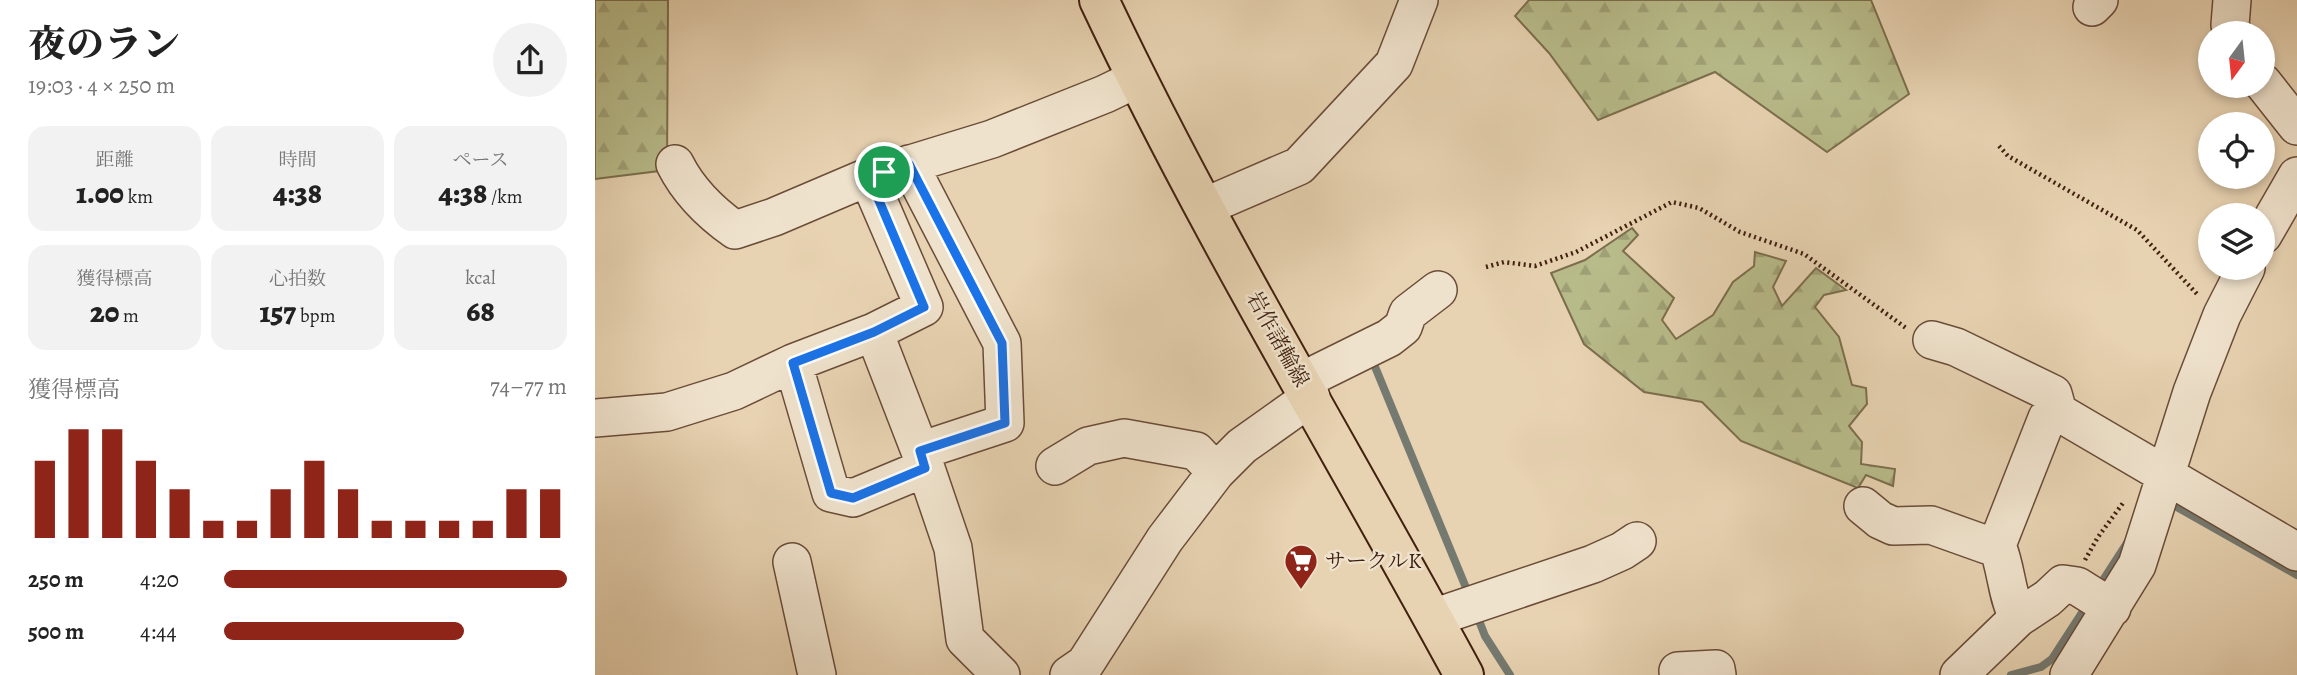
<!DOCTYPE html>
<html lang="ja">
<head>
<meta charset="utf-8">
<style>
	:root { --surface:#fff; --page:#f2f2f2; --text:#222; --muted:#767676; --accent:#8f2418 }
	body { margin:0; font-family:Alegreya,"Noto Serif JP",serif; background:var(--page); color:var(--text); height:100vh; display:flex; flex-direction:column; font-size:26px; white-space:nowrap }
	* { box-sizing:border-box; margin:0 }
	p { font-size:23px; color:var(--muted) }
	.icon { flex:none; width:38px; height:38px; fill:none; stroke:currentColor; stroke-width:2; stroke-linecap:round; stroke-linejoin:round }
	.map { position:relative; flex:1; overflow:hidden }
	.drawer { display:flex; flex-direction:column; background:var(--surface); width:595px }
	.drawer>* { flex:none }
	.needle { width:46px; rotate:195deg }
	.tools { position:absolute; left:1603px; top:21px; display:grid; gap:14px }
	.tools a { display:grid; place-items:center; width:77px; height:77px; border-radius:50%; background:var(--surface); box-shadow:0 4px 10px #0003; font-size:35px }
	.pin { position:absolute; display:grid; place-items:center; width:60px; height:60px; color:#fff; margin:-30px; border:4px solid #fff; border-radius:50%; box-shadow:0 2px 7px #0007 }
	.round { display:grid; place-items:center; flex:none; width:74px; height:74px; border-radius:37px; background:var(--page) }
	.overview { display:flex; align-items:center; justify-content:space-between; height:119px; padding:0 28px }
	h1 { font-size:38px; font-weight:800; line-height:52px }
	.metrics { display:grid; grid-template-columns:repeat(3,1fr); gap:10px; height:119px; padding:7px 28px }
	.metrics div { display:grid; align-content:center; border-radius:18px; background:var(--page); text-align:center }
	.metrics b { font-size:30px; font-weight:800 }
	.metrics small { font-size:19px; font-weight:400 }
	.metrics p { font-size:19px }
	.chart { height:196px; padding:14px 28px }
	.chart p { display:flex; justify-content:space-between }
	.chart svg { width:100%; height:126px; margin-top:7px; stroke:var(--accent); stroke-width:6 }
	ul { padding:0 28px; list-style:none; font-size:23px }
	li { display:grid; grid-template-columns:112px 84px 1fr; align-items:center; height:52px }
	li i { height:18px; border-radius:9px; background:var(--accent) }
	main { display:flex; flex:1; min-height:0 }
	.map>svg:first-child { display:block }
	.forest { fill:url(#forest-firs); stroke:#7c6e4d; stroke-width:2 }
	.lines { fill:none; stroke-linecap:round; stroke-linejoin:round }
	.stream { stroke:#757a71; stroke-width:8 }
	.minor-casing { stroke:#6a4c38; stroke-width:40 }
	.major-casing { stroke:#412010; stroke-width:42 }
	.path { stroke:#412010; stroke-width:4.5; stroke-dasharray:2 3.5; stroke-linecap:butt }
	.minor { stroke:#efe2cc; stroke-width:37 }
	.major { stroke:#e7d2b1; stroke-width:38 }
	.route-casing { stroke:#fff; stroke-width:14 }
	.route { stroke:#1a73e8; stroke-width:9 }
	.labels { text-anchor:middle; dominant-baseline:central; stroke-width:5; stroke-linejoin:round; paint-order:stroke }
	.street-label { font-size:21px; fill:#412010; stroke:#efe2cc }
	.poi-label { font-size:21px; fill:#412010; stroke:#efe2cc; text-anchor:start }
</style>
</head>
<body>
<main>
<section class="drawer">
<div class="overview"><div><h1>夜のラン</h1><p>19:03 · 4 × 250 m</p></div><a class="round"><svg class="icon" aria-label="share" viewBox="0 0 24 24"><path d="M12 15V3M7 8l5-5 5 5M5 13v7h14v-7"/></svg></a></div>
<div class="metrics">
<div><p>距離</p><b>1.00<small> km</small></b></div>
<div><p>時間</p><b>4:38</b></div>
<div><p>ペース</p><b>4:38<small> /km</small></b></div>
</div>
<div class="metrics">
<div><p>獲得標高</p><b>20<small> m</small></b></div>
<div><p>心拍数</p><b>157<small> bpm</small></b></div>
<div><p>kcal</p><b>68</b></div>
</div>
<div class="chart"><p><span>獲得標高</span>74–77 m</p>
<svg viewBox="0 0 160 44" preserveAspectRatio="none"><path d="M5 44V17M15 44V6M25 44V6M35 44V17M45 44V27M55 44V38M65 44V38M75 44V27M85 44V17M95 44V27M105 44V38M115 44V38M125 44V38M135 44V38M145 44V27M155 44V27"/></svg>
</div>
<ul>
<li><b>250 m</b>4:20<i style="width:100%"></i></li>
<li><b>500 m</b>4:44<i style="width:70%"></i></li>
</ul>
</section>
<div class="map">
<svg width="1702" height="675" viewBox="0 0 1702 675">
	<defs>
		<pattern id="forest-firs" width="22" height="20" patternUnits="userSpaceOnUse" patternTransform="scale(1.75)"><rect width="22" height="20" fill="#b8bb8a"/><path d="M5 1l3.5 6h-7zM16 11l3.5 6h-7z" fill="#9fa076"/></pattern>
	</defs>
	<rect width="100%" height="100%" fill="#e7d2b1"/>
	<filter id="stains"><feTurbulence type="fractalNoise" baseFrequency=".00286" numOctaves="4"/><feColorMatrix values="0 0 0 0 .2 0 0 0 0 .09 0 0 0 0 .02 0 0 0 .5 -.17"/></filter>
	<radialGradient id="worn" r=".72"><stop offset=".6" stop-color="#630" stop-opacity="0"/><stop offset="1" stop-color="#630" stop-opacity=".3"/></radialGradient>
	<path class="forest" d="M 0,0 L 73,0 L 72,170 L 0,179 Z
		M 934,0 L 1276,0 L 1314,94 L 1232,152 L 1120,72 L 1003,120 L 954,53 L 920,16 Z
		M 1037,228 L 1043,235 L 1028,251 L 1079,298 L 1067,320 L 1081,339 L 1118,315 L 1138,282 L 1159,266 L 1160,252 L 1191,261 L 1178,287 L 1187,306 L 1221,268 L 1251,290 L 1229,295 L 1220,307 L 1244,337 L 1257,385 L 1271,388 L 1272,404 L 1254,426 L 1267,442 L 1266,464 L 1300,469 L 1298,486 L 1271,475 L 1263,488 L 1146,441 L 1107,402 L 1049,392 L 989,344 L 956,273 L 990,260 Z"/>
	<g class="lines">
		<path class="stream" d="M 776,357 L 874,595
			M 1573,502 L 1702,575
			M 1503,588 L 1534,540
			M 881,613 L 890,636 L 915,675
			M 1416,675 L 1446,667 L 1457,659 L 1494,602"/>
		<defs>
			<path id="minor" d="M 1637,0 L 1635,25 L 1638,33
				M 1497,7 L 1504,0
				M 1668,83 L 1702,126
				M 80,164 C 93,190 116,213 140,230 L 179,217 L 273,177 L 397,139 L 510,94 L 541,79
				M 314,164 L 407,343 L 410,423 L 325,451
				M 609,207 L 704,166 L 799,64 L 824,0
				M 1668,235 L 1702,176
				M 279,332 L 325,451 L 358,548 L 370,639 L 406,675
				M 1337,340 L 1361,347 L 1458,394 L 1463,412 L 1702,552
				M 198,363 L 279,332 L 329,307 L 273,177
				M 707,381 L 794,338 L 808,327 L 813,313 L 843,290
				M 0,418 L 72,412 L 139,391 L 198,363 L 236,493 L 258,498 L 330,468
				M 460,466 L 493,446 L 529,438 L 601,451 L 621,472
				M 1268,506 L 1285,520 L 1298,526 L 1336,525 L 1392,545 L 1402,545
				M 197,562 L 222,675
				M 838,618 L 998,564 L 1027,551 L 1042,541
				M 1423,618 C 1411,594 1412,570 1402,545 L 1452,418 L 1463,412
				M 1083,671 L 1121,669 L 1122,675
				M 474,675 L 490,664 L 570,539 L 621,472 L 647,446 L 716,397
				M 1364,675 L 1423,618 L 1453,598 L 1468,584 L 1482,586 L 1517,608
				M 1474,675 L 1542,565 L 1597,392 L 1627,315 L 1651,268"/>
			<path id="major" d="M 504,0 C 613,231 747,450 869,675"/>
		</defs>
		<use href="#minor" class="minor-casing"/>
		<use href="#major" class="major-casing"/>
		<path class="path" d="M 1404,146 L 1413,156 L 1542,230 L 1603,295
			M 891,267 L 909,262 L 940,266 L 981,252 L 1077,202 L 1104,208 L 1145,232 L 1209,254 L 1311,328
			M 1490,560 L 1503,537 L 1528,503"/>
		<use href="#minor" class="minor"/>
		<use href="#major" class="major"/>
	</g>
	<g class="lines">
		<defs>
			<path id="route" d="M 314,164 L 407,343 L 410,423 L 325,451 L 330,468 L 258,498 L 236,493 L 198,363 L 279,332 L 329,307 L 274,177 Z"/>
		</defs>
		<use href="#route" class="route-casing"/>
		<use href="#route" class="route"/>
	</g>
	<defs>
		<symbol id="supermarket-pin" viewBox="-11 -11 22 30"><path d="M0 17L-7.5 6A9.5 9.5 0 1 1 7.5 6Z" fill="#8f2418" stroke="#efe2cc"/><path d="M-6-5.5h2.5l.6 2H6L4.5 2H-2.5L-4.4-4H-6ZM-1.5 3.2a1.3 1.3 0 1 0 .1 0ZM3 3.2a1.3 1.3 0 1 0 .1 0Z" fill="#fff"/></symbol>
	</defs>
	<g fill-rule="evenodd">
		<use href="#supermarket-pin" x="687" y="542" width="38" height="52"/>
	</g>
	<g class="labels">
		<g class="street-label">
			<text transform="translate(683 339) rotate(61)">岩作諸輪線</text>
		</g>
		<g class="poi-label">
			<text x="730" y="561">サークルK</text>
		</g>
	</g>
	<rect width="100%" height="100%" filter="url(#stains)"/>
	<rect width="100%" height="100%" fill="url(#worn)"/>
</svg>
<div class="tools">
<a><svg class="needle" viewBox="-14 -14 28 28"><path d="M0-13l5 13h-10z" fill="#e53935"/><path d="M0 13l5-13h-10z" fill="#767676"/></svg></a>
<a><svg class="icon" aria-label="locate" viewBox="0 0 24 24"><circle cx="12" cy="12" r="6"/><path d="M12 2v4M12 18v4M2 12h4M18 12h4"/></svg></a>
<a><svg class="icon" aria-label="layers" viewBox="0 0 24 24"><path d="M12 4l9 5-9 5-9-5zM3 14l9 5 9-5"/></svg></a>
</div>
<div class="pin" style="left:289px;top:172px;background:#1e9e55"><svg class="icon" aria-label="arrive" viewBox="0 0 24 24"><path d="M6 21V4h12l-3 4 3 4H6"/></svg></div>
</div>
</main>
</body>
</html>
